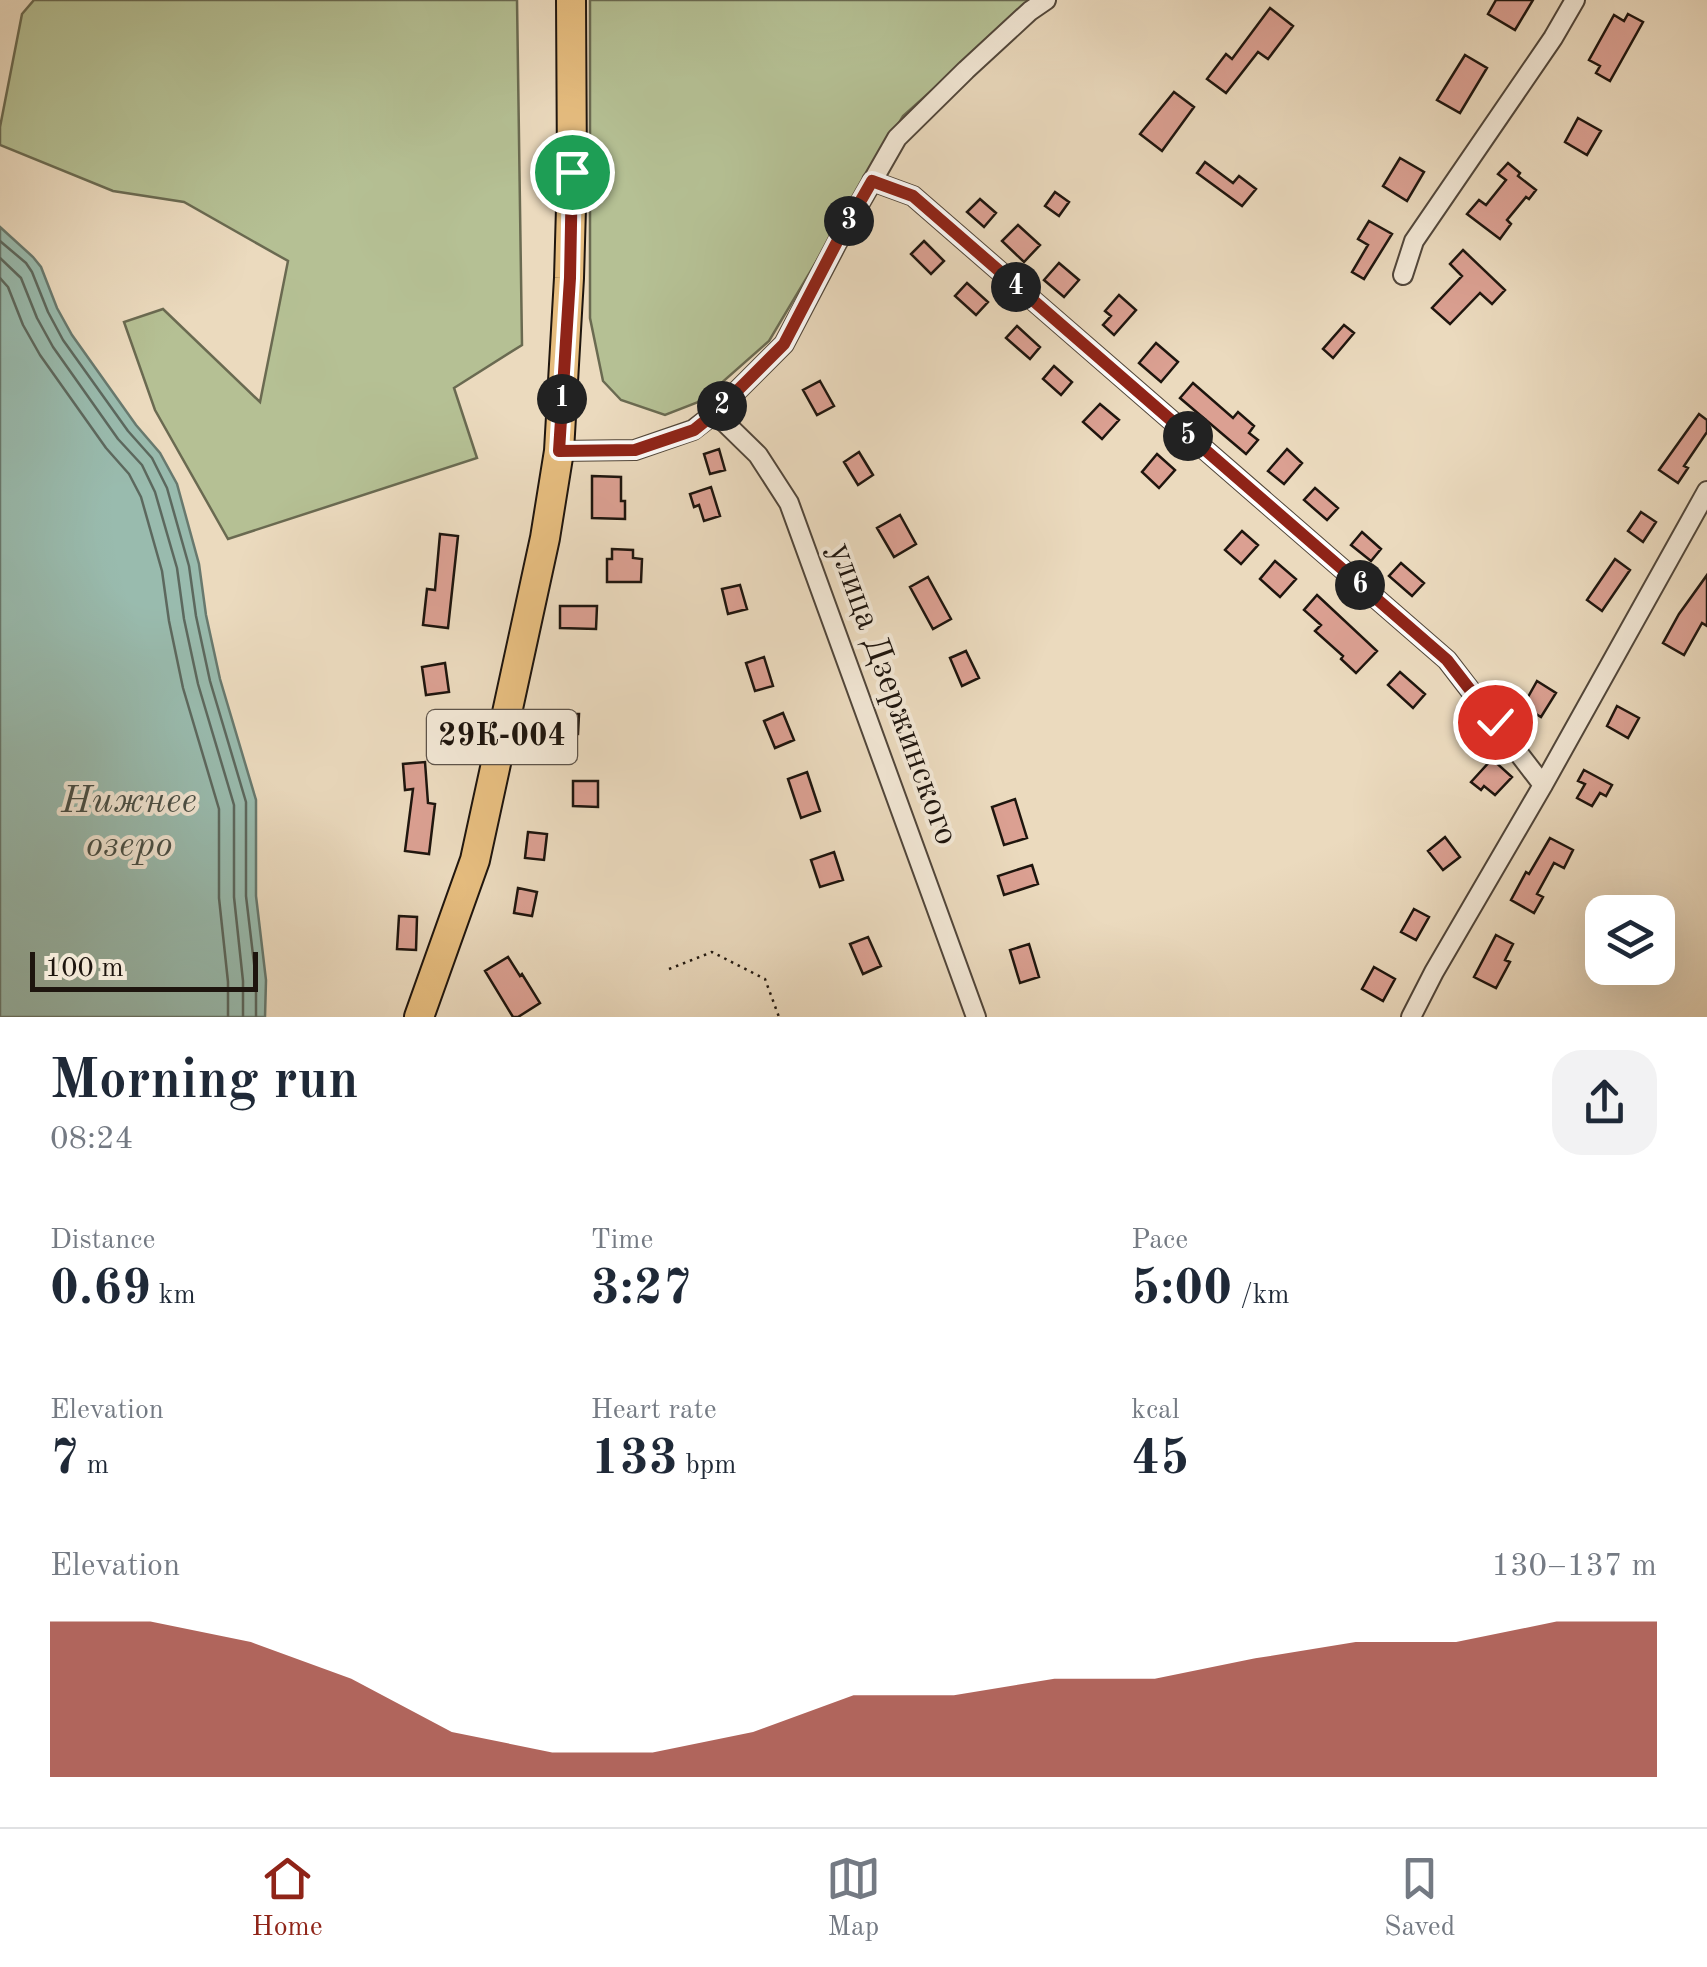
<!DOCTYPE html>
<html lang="en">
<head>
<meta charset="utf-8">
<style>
	:root { --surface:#fff; --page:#f2f2f3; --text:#1f2937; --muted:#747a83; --line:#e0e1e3; --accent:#8f2418 }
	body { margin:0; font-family:"Old Standard TT",serif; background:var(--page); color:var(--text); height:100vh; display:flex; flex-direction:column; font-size:38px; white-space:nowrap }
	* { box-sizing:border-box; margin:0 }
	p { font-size:32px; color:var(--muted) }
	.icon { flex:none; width:55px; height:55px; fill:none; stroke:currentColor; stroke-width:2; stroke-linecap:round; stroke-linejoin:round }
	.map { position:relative; height:1017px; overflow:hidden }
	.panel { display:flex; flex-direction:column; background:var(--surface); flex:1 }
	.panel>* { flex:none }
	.fabs { position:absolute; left:1585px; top:895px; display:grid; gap:20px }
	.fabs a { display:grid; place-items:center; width:90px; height:90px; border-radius:20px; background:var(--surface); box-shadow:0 10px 40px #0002; font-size:50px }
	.scale { position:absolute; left:30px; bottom:25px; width:228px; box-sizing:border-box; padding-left:10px; border:5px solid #1e150e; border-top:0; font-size:28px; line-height:35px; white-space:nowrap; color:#1e150e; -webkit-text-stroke:8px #f2e7d5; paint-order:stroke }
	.pin { position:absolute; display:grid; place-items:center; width:85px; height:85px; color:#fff; margin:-42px; border:5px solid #fff; border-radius:50%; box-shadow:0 2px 10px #0007 }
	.km { position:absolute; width:50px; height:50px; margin:-25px; border-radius:50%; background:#222; color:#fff; font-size:28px; line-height:50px; text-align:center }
	.round { display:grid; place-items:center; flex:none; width:105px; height:105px; border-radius:30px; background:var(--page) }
	.headline { display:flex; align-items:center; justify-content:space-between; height:170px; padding:0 50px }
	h1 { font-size:55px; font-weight:700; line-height:75px }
	.figures { display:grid; grid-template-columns:repeat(3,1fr); gap:15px; height:170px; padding:10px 50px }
	.figures div { display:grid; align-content:center }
	.figures b { font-size:50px; font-weight:700 }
	.figures small { font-size:28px; font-weight:400 }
	.figures p { font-size:28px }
	.chart { height:280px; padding:20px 50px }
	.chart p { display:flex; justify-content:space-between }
	.chart svg { width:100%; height:180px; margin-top:10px; fill:var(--accent); opacity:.7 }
	.menu { display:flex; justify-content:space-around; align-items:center; height:140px; border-top:2px solid var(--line); background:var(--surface); font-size:28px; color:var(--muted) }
	.menu a { display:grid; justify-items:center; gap:5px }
	.menu .current { color:var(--accent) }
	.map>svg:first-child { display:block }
	.green { fill:#b5c094; stroke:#6a6a51; stroke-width:2.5 }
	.water { fill:#99bbae; stroke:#68796e; stroke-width:2.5 }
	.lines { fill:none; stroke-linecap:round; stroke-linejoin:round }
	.shore { stroke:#5c685e; stroke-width:2.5 }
	.building { fill:#dba092; stroke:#1e150e; stroke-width:2.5 }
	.street-casing { stroke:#51463a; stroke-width:22 }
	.primary-casing { stroke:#1e150e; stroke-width:32 }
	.path { stroke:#1e150e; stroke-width:2.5; stroke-dasharray:2.5 5; stroke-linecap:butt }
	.street { stroke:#f2e7d5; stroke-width:18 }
	.primary { stroke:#e6bd7f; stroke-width:28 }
	.route-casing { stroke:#fff; stroke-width:20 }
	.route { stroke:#8f2418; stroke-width:12 }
	.labels { text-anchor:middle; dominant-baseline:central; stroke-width:8; stroke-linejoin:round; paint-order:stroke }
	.shield { fill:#f2e7d5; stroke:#5e544a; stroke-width:2.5 }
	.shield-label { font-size:32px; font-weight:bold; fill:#1e150e }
	.street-label { font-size:35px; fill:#1e150e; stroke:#f2e7d5 }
	.water-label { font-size:38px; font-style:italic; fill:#494f46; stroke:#f2e7d5 }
</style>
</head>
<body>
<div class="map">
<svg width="1707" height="1017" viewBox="0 0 1707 1017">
	<rect width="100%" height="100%" fill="#ebdabe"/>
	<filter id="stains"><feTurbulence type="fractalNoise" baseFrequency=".002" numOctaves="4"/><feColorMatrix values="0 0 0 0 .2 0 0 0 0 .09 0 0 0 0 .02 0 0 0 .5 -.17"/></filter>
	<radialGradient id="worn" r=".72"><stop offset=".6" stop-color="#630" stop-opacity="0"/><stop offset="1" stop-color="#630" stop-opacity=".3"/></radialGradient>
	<path class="green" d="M 34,0 L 517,0 L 522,345 L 454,388 L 477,458 L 228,539 L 155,410 L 124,322 L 163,309 L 260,402 L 288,261 L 184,202 L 113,191 L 0,145 L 0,127 L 22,14 Z
		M 590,0 L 1033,0 L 903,116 L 769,341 L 701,401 L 665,415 L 621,400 L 603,381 L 590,318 Z"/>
	<path class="water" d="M 0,227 L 33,257 L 41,267 L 57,308 L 72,335 L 136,425 L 160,453 L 177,484 L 199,564 L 206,615 L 220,679 L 256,800 L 256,896 L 266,980 L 265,1017 L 0,1017 Z"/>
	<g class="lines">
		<path class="shore" d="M 0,241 L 26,263 L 32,272 L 48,312 L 63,340 L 128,431 L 152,458 L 167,488 L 189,566 L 196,616 L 210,681 L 246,802 L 246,896 L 256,980 L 256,1017
			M 0,258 L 21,278 L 37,318 L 53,347 L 118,439 L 142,465 L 155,492 L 177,568 L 184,619 L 198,684 L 234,805 L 234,897 L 243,981 L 243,1017
			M 0,278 L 8,287 L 23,325 L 40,355 L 106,448 L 129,474 L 141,497 L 162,571 L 169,621 L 183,688 L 219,809 L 219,898 L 228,982 L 228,1017"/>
	</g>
	<path class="building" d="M 1496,0 L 1533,0 L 1515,30 L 1488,14 Z
		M 1270,8 L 1293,26 L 1268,59 L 1258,52 L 1226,93 L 1207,79 L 1226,54 L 1232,59 Z
		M 1628,14 L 1643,22 L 1610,81 L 1596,73 L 1600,66 L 1589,60 L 1614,15 L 1624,21 Z
		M 1465,55 L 1487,68 L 1460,113 L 1437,100 Z
		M 1174,92 L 1194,107 L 1162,151 L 1140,134 Z
		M 1578,118 L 1601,131 L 1587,155 L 1565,142 Z
		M 1400,158 L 1424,172 L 1407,201 L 1383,186 Z
		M 1205,162 L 1233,183 L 1239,176 L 1256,189 L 1242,206 L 1197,173 Z
		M 1508,163 L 1520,173 L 1518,176 L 1536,190 L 1529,199 L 1526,197 L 1507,220 L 1511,224 L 1500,239 L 1467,214 L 1479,200 L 1486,205 L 1506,180 L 1498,174 Z
		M 1055,192 L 1069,202 L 1059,216 L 1045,206 Z
		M 980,199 L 996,213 L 984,227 L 967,212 Z
		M 1369,221 L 1392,234 L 1364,279 L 1352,272 L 1368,245 L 1358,239 Z
		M 1018,225 L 1040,245 L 1024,262 L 1002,241 Z
		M 924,241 L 944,261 L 931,274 L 911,254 Z
		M 1463,250 L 1505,290 L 1492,304 L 1480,293 L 1450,324 L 1432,308 L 1462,276 L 1450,264 Z
		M 1059,263 L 1079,280 L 1064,297 L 1044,280 Z
		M 967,283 L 988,302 L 976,315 L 955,296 Z
		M 1119,295 L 1136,310 L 1114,335 L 1103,325 L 1111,316 L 1105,311 Z
		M 1344,325 L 1354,333 L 1333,358 L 1323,349 Z
		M 1017,326 L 1040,347 L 1030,359 L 1006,338 Z
		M 1156,343 L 1178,362 L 1161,382 L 1139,363 Z
		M 1054,366 L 1072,382 L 1061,395 L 1043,379 Z
		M 820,381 L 834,406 L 817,415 L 803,390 Z
		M 1193,383 L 1233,418 L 1238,412 L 1254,426 L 1249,433 L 1258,440 L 1246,454 L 1180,398 Z
		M 1100,404 L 1119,420 L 1102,439 L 1083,422 Z
		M 1699,414 L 1707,420 L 1707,432 L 1684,466 L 1688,468 L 1678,483 L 1659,470 Z
		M 719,449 L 725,470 L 710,474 L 704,454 Z
		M 1287,449 L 1302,463 L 1284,484 L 1268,471 Z
		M 859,452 L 873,475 L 858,485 L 844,462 Z
		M 1157,454 L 1175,470 L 1159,488 L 1142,472 Z
		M 592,476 L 621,477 L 621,501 L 625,501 L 625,519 L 592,518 Z
		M 711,487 L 720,516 L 704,521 L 699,505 L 694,507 L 690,494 Z
		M 1315,488 L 1338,508 L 1327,520 L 1304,500 Z
		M 1641,512 L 1656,522 L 1643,542 L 1628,531 Z
		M 900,515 L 916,544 L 894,557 L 877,528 Z
		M 1242,531 L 1258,545 L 1241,564 L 1225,550 Z
		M 1362,532 L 1381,549 L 1371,561 L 1351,545 Z
		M 440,534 L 458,536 L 448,628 L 423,625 L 427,589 L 435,590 Z
		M 612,549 L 633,550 L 633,558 L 642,559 L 641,582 L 607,582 L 607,559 L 612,559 Z
		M 1615,559 L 1630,570 L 1602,611 L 1587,600 Z
		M 1275,561 L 1296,579 L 1280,597 L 1260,579 Z
		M 1401,563 L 1424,583 L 1412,596 L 1389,576 Z
		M 1707,575 L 1707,626 L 1702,623 L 1684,655 L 1663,643 L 1679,614 Z
		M 928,577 L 951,619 L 933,629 L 910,587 Z
		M 740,585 L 747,609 L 728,614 L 722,589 Z
		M 1317,595 L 1377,651 L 1356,673 L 1341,659 L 1343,656 L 1315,631 L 1321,625 L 1304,610 Z
		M 560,606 L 597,606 L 596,629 L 560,628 Z
		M 966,651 L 979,678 L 962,686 L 950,658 Z
		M 764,657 L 773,686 L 755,691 L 746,663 Z
		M 445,663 L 449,692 L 426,695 L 422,667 Z
		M 1400,672 L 1425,694 L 1413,708 L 1388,685 Z
		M 1537,681 L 1556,693 L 1541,717 L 1523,706 Z
		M 1617,706 L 1639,718 L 1628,738 L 1607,726 Z
		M 783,713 L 794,740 L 775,748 L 764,721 Z
		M 550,714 L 579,714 L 578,734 L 566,733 L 566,744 L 549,744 Z
		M 1492,759 L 1512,777 L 1495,795 L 1484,786 L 1481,790 L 1471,782 Z
		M 425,762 L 428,803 L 435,804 L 429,854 L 405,851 L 413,789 L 405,790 L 403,764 Z
		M 1584,770 L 1612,785 L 1606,796 L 1600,793 L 1592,806 L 1577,798 L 1585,784 L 1578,781 Z
		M 807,772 L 820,811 L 801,818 L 788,779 Z
		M 573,781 L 598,781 L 598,807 L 573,806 Z
		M 1015,799 L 1027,838 L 1004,845 L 992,807 Z
		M 528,832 L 547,834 L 544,860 L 525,858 Z
		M 1445,837 L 1460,857 L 1443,870 L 1428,851 Z
		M 1550,838 L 1573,850 L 1564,868 L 1554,863 L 1537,894 L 1543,897 L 1534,913 L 1511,900 L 1526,872 L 1529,874 Z
		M 834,852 L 843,880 L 820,887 L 811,860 Z
		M 1032,865 L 1038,884 L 1004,895 L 998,876 Z
		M 518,888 L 537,892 L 532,916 L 514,913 Z
		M 1414,909 L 1429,917 L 1416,940 L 1401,932 Z
		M 399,916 L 417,917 L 416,950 L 397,949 Z
		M 1496,935 L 1513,944 L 1505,960 L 1510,962 L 1496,988 L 1474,977 Z
		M 868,937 L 881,966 L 863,974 L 850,944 Z
		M 1029,944 L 1039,977 L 1020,983 L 1010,950 Z
		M 508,957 L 520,976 L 522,974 L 540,1003 L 518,1017 L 513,1017 L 485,971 Z
		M 1374,967 L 1395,979 L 1383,1001 L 1362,989 Z"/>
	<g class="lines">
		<defs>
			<path id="street" d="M 872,181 L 913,196 L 1447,660 L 1543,785
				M 1403,275 L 1414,241 L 1553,38 L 1575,0
				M 715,413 L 758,455 L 789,503 L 976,1017
				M 559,451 L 635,450 L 693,430 L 715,413 L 784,344 L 837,243 L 897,138 L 966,70 L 1030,11 L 1046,0
				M 1411,1017 L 1434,972 L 1543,785 L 1707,491"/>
			<path id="primary" d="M 419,1017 L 475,860 L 545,538 L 559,451 L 569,278 L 572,172 L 571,0"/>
		</defs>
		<use href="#street" class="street-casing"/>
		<use href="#primary" class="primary-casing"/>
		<path class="path" d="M 669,969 L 712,952 L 765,979 L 779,1017"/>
		<use href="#street" class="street"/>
		<use href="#primary" class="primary"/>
	</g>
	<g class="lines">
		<defs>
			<path id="route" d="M 572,172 L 570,278 L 559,451 L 635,450 L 694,430 L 715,413 L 784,344 L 837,242 L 872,181 L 913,196 L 1447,660 L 1495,722"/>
		</defs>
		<use href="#route" class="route-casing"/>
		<use href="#route" class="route"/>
	</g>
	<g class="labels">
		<rect class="shield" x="427" y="710" width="150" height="54" rx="8"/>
		<g class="shield-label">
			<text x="502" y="737">29К-004</text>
		</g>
		<g class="street-label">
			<text transform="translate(893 694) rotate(70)">улица Дзержинского</text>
		</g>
		<g class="water-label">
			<text x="129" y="802">Нижнее<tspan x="129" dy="44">озеро</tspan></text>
		</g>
	</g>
	<rect width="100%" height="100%" filter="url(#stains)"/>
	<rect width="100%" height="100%" fill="url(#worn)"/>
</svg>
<div class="fabs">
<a><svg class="icon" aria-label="layers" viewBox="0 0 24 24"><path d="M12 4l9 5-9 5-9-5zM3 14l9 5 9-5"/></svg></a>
</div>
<div class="scale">100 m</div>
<div class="pin" style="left:572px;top:172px;background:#1e9e55"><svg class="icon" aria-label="arrive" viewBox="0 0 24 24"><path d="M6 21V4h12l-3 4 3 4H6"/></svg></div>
<div class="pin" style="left:1495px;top:722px;background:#d93025"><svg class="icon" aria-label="check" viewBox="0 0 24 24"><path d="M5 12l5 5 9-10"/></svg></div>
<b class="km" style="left:562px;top:399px">1</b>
<b class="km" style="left:722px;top:406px">2</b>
<b class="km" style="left:849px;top:221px">3</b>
<b class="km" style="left:1016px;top:287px">4</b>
<b class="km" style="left:1188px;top:436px">5</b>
<b class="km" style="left:1360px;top:585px">6</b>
</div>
<section class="panel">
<div class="headline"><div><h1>Morning run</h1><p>08:24</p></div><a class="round"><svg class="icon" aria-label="share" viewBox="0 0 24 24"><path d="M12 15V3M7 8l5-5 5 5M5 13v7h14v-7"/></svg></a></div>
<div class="figures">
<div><p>Distance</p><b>0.69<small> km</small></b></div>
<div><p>Time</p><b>3:27</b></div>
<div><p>Pace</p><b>5:00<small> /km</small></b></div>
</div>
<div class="figures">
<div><p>Elevation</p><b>7<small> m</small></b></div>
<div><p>Heart rate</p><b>133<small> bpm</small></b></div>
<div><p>kcal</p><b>45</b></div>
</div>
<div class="chart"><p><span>Elevation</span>130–137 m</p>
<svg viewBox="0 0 160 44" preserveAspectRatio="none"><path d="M0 44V6L10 6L20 11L30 20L40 33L50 38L60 38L70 33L80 24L90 24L100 20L110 20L120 15L130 11L140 11L150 6L160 6V44z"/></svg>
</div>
</section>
<nav class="menu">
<a class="current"><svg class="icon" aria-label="home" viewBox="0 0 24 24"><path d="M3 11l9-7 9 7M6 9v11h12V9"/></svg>Home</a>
<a><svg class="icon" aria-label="map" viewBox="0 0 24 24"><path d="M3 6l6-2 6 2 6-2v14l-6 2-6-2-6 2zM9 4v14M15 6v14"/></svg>Map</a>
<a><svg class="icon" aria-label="saved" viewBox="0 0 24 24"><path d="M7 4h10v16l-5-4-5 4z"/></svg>Saved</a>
</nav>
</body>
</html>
